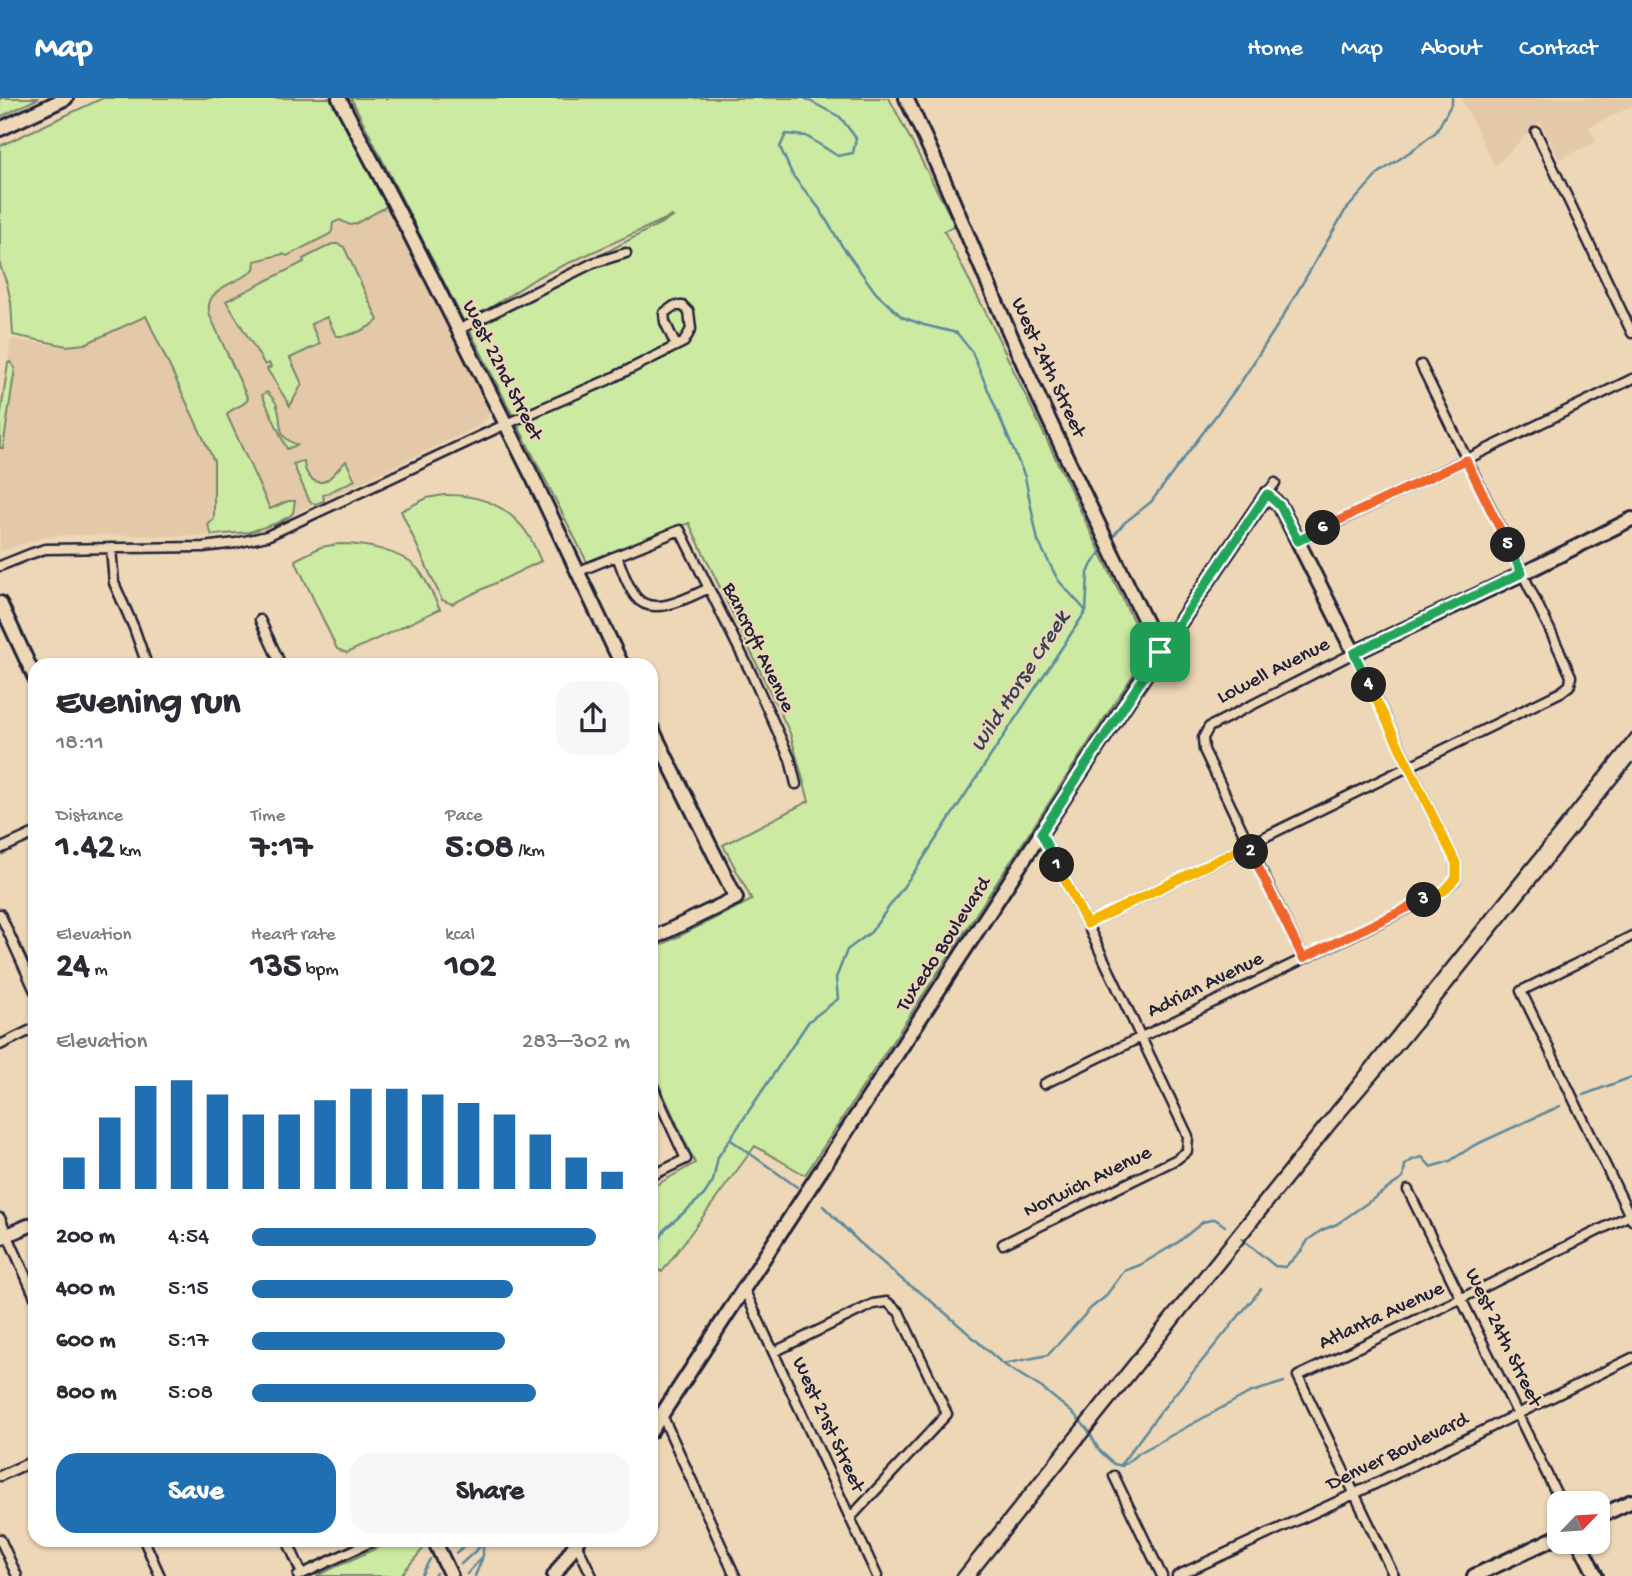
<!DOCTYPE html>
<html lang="en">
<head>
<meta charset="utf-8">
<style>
	:root { --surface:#fff; --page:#f7f7f7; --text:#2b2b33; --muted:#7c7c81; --accent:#1f6fb2 }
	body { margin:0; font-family:"Gochi Hand",sans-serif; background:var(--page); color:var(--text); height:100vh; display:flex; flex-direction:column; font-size:26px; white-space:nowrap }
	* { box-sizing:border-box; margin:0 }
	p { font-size:23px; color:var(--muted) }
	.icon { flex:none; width:38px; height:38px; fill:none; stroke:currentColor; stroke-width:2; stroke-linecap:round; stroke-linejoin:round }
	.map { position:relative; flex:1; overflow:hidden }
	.details { position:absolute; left:28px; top:560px; width:630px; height:889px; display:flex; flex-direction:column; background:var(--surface); border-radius:21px; box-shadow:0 2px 5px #0004 }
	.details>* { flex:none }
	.needle { width:46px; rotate:65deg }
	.controls { position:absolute; left:1547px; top:1393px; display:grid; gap:14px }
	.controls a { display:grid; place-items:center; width:63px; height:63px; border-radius:14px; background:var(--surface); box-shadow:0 2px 5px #0004; font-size:35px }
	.pin { position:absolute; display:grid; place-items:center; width:60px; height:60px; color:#fff; margin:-30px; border-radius:14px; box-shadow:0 4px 10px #0006 }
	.km { position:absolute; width:35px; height:35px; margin:-18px; border-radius:50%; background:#222; color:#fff; font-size:19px; line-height:35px; text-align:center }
	.round { display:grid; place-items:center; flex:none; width:74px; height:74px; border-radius:21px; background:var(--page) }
	.headline { display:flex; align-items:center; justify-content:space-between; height:119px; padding:0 28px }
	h1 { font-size:38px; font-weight:700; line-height:52px }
	.figures { display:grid; grid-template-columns:repeat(3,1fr); gap:10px; height:119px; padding:7px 28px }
	.figures div { display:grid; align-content:center }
	.figures b { font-size:35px; font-weight:700 }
	.figures small { font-size:19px; font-weight:400 }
	.figures p { font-size:19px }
	.chart { height:196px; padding:14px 28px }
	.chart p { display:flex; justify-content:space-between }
	.chart svg { width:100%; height:126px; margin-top:7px; stroke:var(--accent); stroke-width:6 }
	.cta { display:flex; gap:14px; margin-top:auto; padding:14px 28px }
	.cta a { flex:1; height:80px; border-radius:21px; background:var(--accent); color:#fff; font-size:28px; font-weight:700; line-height:80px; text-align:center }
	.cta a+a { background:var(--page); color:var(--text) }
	ul { padding:0 28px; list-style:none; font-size:23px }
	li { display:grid; grid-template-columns:112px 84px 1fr; align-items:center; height:52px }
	li i { height:18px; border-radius:9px; background:var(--accent) }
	header { display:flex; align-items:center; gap:42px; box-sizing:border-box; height:98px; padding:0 35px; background:var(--accent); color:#fff }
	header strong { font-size:33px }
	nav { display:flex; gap:38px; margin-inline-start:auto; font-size:24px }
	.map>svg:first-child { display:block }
	.built { fill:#e4c9a8 }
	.green { fill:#cceaa1; stroke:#77866e; stroke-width:2 }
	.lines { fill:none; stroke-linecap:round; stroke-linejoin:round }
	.stream { stroke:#5b899e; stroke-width:2.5 }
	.street-casing { stroke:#22223b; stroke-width:13 }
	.secondary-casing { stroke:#22223b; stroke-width:18 }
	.street { stroke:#edd7b6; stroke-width:8 }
	.secondary { stroke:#edd7b6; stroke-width:12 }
	.rail { stroke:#22223b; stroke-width:2.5 }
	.split-1-casing { stroke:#fff; stroke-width:14 }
	.split-2-casing { stroke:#fff; stroke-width:14 }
	.split-3-casing { stroke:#fff; stroke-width:14 }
	.split-4-casing { stroke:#fff; stroke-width:14 }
	.split-5-casing { stroke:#fff; stroke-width:14 }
	.split-6-casing { stroke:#fff; stroke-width:14 }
	.split-7-casing { stroke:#fff; stroke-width:14 }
	.split-1 { stroke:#22a559; stroke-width:9 }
	.split-2 { stroke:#f5b400; stroke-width:9 }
	.split-3 { stroke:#f0652b; stroke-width:9 }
	.split-4 { stroke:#f5b400; stroke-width:9 }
	.split-5 { stroke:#22a559; stroke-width:9 }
	.split-6 { stroke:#f0652b; stroke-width:9 }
	.split-7 { stroke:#22a559; stroke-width:9 }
	.labels { text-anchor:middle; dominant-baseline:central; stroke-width:5; stroke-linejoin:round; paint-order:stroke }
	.street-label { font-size:21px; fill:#22223b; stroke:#edd7b6 }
	.water-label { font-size:23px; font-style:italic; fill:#35445c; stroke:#edd7b6 }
</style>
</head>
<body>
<header>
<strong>Map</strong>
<nav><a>Home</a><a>Map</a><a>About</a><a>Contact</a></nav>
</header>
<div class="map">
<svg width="1632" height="1478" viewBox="0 0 1632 1478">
	<rect width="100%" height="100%" fill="#edd7b6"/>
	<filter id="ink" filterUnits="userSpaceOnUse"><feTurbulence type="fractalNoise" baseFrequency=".0143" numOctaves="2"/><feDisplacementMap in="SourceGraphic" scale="14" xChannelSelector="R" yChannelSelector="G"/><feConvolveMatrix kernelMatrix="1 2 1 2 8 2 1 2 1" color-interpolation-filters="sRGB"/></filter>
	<g filter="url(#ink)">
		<path class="built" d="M 1461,0 L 1632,0 L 1632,8 L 1589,29 L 1596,44 L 1559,61 L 1540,23 L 1495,68 Z
			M 386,103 L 490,309 L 488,319 L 475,330 L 249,437 L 219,437 L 218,361 L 149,215 Z
			M 146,218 L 214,364 L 215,438 L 67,437 L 45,439 L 0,453 L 0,318 L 11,241 L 67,249 L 85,246 Z"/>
		<path class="green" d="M 0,0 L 39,0 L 0,19 Z
			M 103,0 L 334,0 L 389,107 L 355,126 L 350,127 L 340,122 L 333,125 L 332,133 L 330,136 L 287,158 L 283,156 L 255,163 L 254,171 L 250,175 C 233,186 202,192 210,218 L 248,301 C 244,309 231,309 227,317 L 270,411 L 288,403 L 295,403 L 293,415 L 290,418 L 277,425 L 249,434 L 212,437 L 208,427 L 214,421 L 214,363 L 146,218 L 85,246 L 67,248 L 13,237 L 11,204 L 7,186 L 0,167 L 0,48 Z
			M 351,0 L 889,0 L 955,127 L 944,133 L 989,221 L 1148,554 L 805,1077 L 755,1048 L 662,1174 L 651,1168 L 651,1090 L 695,1065 L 651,969 L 651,852 L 752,802 L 723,747 L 809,703 L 790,635 L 689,425 L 587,464 L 467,227 L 673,119 L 672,118 L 538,179 L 465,226 Z
			M 332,146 L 338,146 L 344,149 L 378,222 C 369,231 349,239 336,238 L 327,219 L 311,226 L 320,246 L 290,260 L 302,286 L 290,308 L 267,271 L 271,269 L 269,265 L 265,267 L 226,203 L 304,164 L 303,161 Z
			M 10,264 L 15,270 L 3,350 L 0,350 L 0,321 L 8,265 Z
			M 267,294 C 271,299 276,302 277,308 C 284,328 274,337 297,347 L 287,351 L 262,297 Z
			M 304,363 C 304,374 312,388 325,383 C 332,380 340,368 346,363 L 355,382 L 323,397 L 324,403 L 315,406 L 310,404 L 293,366 Z
			M 444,397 C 480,396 509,407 529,438 C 534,446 537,455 541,463 L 452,506 L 442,502 L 401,413 L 427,400 Z
			M 339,446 C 364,446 400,452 418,471 C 427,482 433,498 440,511 L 347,555 L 337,551 L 295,462 L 321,449 Z
			M 394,1442 L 421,1442 L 424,1450 L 400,1478 L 316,1478 Z"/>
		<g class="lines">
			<path class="stream" d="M 804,0 L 840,19 L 856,40 L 853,55 L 838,58 L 806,38 L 786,36 L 780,49 L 793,78 L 819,110 L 842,148 L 876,195 L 902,219 L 924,227 L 957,235 L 972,254 L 1025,379 L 1038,443 L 1058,482 L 1086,513
				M 1111,441 L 1124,425 L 1151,404 L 1241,284 L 1279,225 L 1345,113 L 1379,75 L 1414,51 L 1436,34 L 1452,5 L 1452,0
				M 1583,997 L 1632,979
				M 731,1042 L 797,1089
				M 823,1108 L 859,1144 L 905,1184 L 920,1194 L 943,1213 L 1003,1266 L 1042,1290 L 1074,1316 L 1088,1332 L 1099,1352 L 1114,1366 L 1122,1368 L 1139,1355 L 1249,1295 L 1284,1284
				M 1242,1141 L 1275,1168 L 1285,1169 L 1302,1152 L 1308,1142 L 1322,1132 L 1337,1126 L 1403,1080 L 1405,1067 L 1412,1062 L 1422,1059 L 1431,1069 L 1450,1063 L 1473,1048 L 1560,1008
				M 651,1159 L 665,1131 L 704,1097 L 713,1083 L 718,1059 L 809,923 L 838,901 L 836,880 L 847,852 L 871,834 L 919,767 L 1086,513 L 1088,475 L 1092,466 L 1105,449
				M 1003,1266 L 1048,1257 L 1091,1210 L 1105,1199 L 1124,1173 L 1140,1167 L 1177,1145 L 1203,1124 L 1215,1121 L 1225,1128
				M 1121,1366 L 1161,1313 L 1261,1191
				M 452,1444 L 456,1442
				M 456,1455 L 470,1442
				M 461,1466 L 483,1446
				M 467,1476 L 483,1458 L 483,1442
				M 421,1478 L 430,1461
				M 434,1478 L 436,1475
				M 475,1478 L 482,1461"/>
			<defs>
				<path id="street" d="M 1536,34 L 1632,235
					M 458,232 L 593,165 L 626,155
					M 1267,396 L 1275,385
					M 1298,443 L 1632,281
					M 111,450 L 114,485 L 134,530 L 147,567
					M 617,458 C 622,471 627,488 636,499 C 652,520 690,499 709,490
					M 0,468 L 30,456 L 45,451 L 203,449 L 236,445 L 267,438 L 506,326 L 608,282 L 684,244 L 691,231 L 689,214 L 683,208 L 674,208 L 664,215 L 665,224 L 676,248
					M 577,474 L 680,432 L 753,579 L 790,661 L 796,686
					M 260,522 L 281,567
					M 0,751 L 35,735
					M 0,816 L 35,893
					M 1087,826 L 1561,594 L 1570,587 L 1571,578 L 1549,530 L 1421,267
					M 1632,838 L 1521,893 L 1632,1122
					M 0,947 L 35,930
					M 651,985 L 686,1061 L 651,1078
					M 1044,986 L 1444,793 L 1456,781 L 1456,765 L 1354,555 L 1209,629 L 1203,640 L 1204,652 L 1303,860
					M 1408,1092 L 1561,1405
					M 0,1120 L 35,1199
					M 1003,1146 L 1177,1061 L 1187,1053 L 1188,1038 L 1087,826 L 1041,735
					M 744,1191 L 877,1478
					M 774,1254 L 873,1206 L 887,1204 L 899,1214 L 947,1316 L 851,1419
					M 662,1317 L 735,1478
					M 0,1378 L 35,1362
					M 1114,1378 L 1162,1478
					M 0,1441 L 17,1478
					M 144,1442 L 160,1478
					M 287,1442 L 302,1476
					M 576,1445 L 592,1478
					M 298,1478 L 375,1442
					M 1177,1478 L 1354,1396 L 1632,1260
					M 1394,1478 L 1298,1278 L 1462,1200 L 1632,1116"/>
				<path id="secondary" d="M 339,0 L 406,128 L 533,380 L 622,567
					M 906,0 C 946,81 978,165 1015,247 C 1061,351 1111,452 1160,554
					M 0,31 L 66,0
					M 0,505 L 35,580
					M 651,629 L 736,800 L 651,841
					M 0,1140 L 35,1125
					M 651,1333 L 1041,735 L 1160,554 L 1267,396 L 1280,408 L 1354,555 L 1522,476 L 1632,421
					M 1598,1419 L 1632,1403
					M 434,1442 L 451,1478
					M 1579,1444 L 1596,1478
					M 554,1478 L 578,1442
					M 1474,1478 L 1559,1438"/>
			</defs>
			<use href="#street" class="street-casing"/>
			<use href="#secondary" class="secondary-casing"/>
			<use href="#street" class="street"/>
			<use href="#secondary" class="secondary"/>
			<path class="rail" d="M 956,1478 L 1632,635
				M 976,1478 L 1336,1029 L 1410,942 L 1632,665"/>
		</g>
	</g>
	<g class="lines" filter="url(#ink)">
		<defs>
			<path id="split-1" d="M 1057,767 L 1041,735 L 1160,554"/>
			<path id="split-2" d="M 1057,767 L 1087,826 L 1248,747 L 1251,754"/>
			<path id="split-3" d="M 1251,754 L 1303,860 L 1424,802"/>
			<path id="split-4" d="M 1369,587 L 1456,765 L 1456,780 L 1444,793 L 1424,802"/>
			<path id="split-5" d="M 1369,587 L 1354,555 L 1522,475 L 1508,447"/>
			<path id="split-6" d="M 1323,430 L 1466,362 L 1508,447"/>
			<path id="split-7" d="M 1160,554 L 1267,396 L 1280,408 L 1298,443 L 1323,430"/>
		</defs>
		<use href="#split-1" class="split-1-casing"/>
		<use href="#split-2" class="split-2-casing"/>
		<use href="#split-3" class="split-3-casing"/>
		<use href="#split-4" class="split-4-casing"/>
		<use href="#split-5" class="split-5-casing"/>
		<use href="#split-6" class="split-6-casing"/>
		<use href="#split-7" class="split-7-casing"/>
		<use href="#split-1" class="split-1"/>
		<use href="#split-2" class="split-2"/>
		<use href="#split-3" class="split-3"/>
		<use href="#split-4" class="split-4"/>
		<use href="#split-5" class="split-5"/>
		<use href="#split-6" class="split-6"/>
		<use href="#split-7" class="split-7"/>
	</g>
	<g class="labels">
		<g class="street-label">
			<text transform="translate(1047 270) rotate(65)">West 24th Street</text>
			<text transform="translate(501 273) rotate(63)">West 22nd Street</text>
			<text transform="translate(757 550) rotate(64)">Bancroft Avenue</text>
			<text transform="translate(1274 574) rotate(-27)">Lowell Avenue</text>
			<text transform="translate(945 847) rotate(-57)">Tuxedo Boulevard</text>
			<text transform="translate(1206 888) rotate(-26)">Adrian Avenue</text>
			<text transform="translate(1088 1085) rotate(-26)">Norwich Avenue</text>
			<text transform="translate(1382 1219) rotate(-25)">Atlanta Avenue</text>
			<text transform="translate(1502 1240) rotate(64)">West 24th Street</text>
			<text transform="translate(827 1327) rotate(65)">West 21st Street</text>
			<text transform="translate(1398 1355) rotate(-26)">Denver Boulevard</text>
		</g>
		<g class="water-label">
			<text transform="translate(1021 584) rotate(-57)">Wild Horse Creek</text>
		</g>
	</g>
</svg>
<div class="controls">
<a><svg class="needle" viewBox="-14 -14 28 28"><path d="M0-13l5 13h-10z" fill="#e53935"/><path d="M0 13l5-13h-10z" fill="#7c7c81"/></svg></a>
</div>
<div class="pin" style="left:1160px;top:554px;background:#1e9e55"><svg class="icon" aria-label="arrive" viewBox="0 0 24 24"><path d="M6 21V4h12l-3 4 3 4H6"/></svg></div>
<b class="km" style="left:1057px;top:767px">1</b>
<b class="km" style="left:1251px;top:754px">2</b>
<b class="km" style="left:1424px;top:802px">3</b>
<b class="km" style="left:1369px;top:587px">4</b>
<b class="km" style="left:1508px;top:447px">5</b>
<b class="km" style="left:1323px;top:430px">6</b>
<section class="details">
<div class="headline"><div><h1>Evening run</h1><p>18:11</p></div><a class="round"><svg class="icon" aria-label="share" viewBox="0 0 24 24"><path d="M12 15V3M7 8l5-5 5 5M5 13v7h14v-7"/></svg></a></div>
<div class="figures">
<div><p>Distance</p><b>1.42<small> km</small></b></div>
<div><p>Time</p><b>7:17</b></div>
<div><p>Pace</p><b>5:08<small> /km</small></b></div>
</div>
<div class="figures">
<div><p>Elevation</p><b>24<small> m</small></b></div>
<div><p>Heart rate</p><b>135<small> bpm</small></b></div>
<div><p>kcal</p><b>102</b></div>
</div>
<div class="chart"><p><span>Elevation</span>283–302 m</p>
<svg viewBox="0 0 160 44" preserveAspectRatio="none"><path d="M5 44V33M15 44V19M25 44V8M35 44V6M45 44V11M55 44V18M65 44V18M75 44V13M85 44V9M95 44V9M105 44V11M115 44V14M125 44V18M135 44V25M145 44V33M155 44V38"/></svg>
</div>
<ul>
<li><b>200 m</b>4:54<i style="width:91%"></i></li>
<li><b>400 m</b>5:15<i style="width:69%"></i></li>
<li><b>600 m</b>5:17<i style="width:67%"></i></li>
<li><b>800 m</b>5:08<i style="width:75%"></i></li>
</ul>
<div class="cta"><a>Save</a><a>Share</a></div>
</section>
</div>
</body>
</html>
